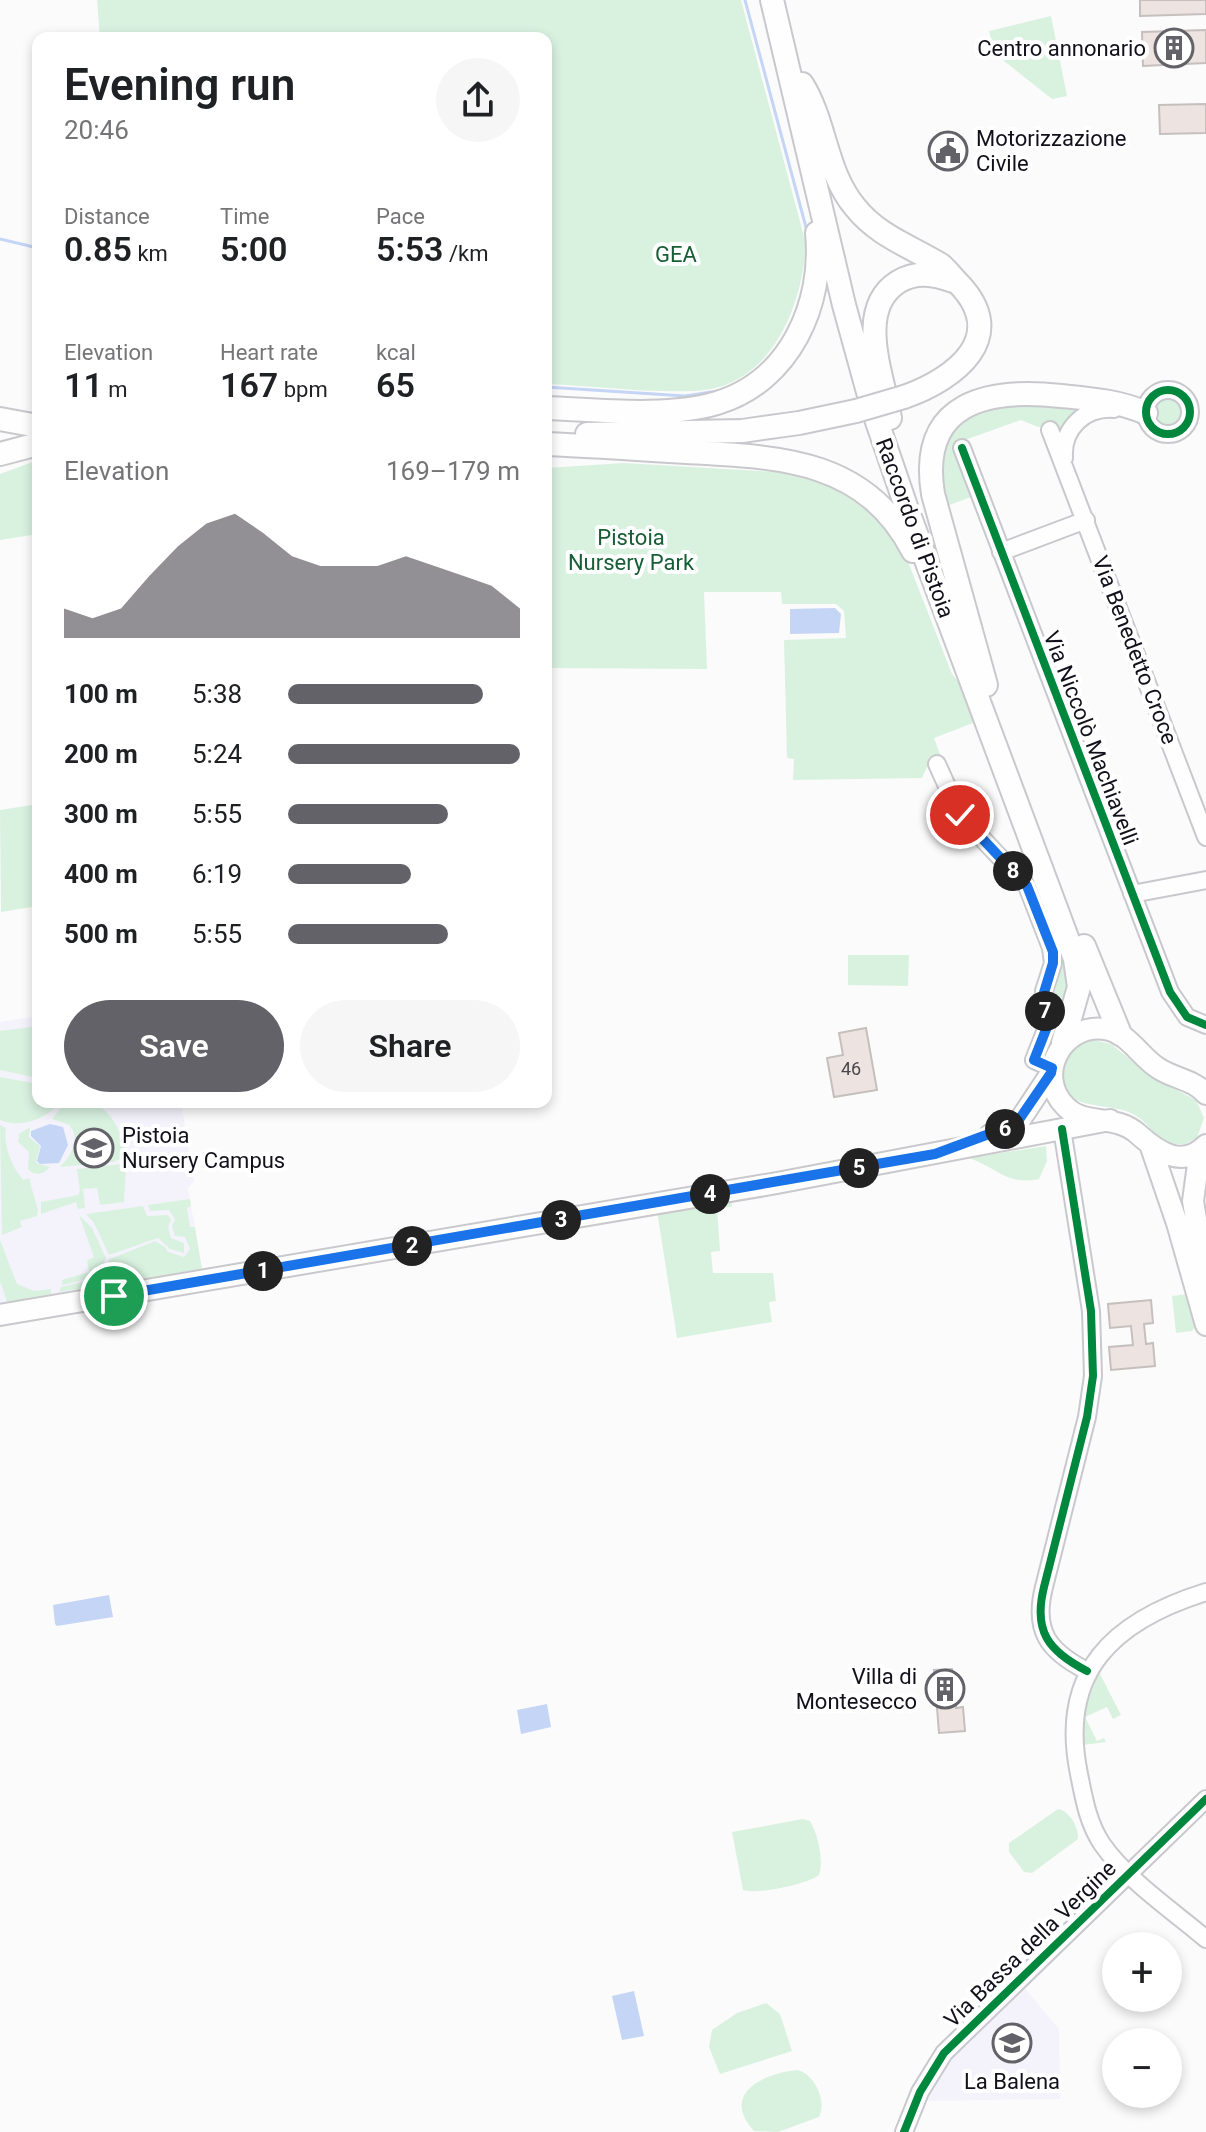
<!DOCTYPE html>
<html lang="en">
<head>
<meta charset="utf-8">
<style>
	:root { --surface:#fff; --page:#f6f6f6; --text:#202124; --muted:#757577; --accent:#646269 }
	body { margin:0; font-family:Roboto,sans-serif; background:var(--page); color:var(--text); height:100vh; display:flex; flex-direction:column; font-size:30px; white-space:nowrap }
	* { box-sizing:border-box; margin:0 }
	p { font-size:26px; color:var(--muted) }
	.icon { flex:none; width:44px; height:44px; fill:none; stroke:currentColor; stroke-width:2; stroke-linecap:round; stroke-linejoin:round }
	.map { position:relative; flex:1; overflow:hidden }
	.side { position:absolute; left:32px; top:32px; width:520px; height:1076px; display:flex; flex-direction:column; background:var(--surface); border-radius:16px; box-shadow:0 4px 12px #0003 }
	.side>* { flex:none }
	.fabs { position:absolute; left:1102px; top:1932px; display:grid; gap:16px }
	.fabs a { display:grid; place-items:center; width:80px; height:80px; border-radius:50%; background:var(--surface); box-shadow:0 4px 12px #0003; font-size:40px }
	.pin { position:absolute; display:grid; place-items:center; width:68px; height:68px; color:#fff; margin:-34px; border:4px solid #fff; border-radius:50%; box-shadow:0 2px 8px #0007 }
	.km { position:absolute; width:40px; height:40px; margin:-20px; border-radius:50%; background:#222; color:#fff; font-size:22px; line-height:40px; text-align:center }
	.round { display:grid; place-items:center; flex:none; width:84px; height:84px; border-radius:42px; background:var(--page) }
	.head { display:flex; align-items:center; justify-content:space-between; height:136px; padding:0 32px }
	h1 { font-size:44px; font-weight:600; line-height:60px }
	.stats { display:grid; grid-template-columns:repeat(3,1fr); gap:12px; height:136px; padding:8px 32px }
	.stats div { display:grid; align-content:center }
	.stats b { font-size:34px; font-weight:600 }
	.stats small { font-size:22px; font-weight:400 }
	.stats p { font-size:22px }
	.chart { height:224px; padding:16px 32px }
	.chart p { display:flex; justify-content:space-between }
	.chart svg { width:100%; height:144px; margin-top:8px; fill:var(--accent); opacity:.7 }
	.cta { display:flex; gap:16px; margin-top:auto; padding:16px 32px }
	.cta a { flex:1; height:92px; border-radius:48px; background:var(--accent); color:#fff; font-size:32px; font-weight:600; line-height:92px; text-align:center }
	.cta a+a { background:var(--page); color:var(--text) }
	ul { padding:0 32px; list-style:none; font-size:26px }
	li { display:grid; grid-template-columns:128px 96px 1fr; align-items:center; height:60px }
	li i { height:20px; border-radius:10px; background:var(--accent) }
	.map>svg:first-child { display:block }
	.built { fill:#f4f3fc }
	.green { fill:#d9f2e0 }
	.water { fill:#c4d5f6 }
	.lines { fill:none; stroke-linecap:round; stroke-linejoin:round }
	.stream { stroke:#c4d5f6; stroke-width:3 }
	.building { fill:#ede4e1; stroke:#c5bfbd; stroke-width:2 }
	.minor-casing { stroke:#c9c8cd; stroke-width:20 }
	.major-casing { stroke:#c9c8cd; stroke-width:24 }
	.highway-casing { stroke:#c9c8cd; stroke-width:26 }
	.minor { stroke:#fefefe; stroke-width:16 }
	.major { stroke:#fefefe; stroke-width:20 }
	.highway { stroke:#fefefe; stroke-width:22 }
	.highway-bridge-casing { stroke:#c9c8cd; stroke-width:26; stroke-linecap:butt }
	.highway-bridge { stroke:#fefefe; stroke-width:22 }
	.cycleway-casing { stroke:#fff; stroke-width:13 }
	.cycleway { stroke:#00873e; stroke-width:8 }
	.route-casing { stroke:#fff; stroke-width:16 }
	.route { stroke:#1a73e8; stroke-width:10 }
	.labels { text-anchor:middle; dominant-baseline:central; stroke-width:8; stroke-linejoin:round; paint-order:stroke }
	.number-label { font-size:18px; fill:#4a464d }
	.poi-label { font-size:22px; fill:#12101a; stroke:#fff; text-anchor:end }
	.park-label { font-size:22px; fill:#175d35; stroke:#fff }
	.street-label { font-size:22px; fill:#12101a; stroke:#fff }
</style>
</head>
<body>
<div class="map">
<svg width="1206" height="2132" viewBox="0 0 1206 2132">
	<rect width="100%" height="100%" fill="#fbfbfb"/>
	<path class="built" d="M 38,1016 L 38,1102 L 181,1102 L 194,1181 L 188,1188 L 202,1269 L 0,1303 L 0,1022 Z
		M 1022,1985 L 1059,2029 L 1060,2099 L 923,2101 L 939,2071 Z"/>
	<path class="green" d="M 97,0 L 741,0 L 806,244 C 802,309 770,388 694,391 C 645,393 595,386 546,384 L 546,38 L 100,38 Z
		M 1051,16 L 1067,96 L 1052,99 L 994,53 L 989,31 Z
		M1153 412a15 15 0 1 1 30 0a15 15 0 1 1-30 0Z
		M 1035,403 L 1077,409 L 1066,421 L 1060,437 L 1055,425 L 1038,427 L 1021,420 L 962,441 L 974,496 L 941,508 L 937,489 L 949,428 L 981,408 Z
		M 38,460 L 38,534 L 0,540 L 0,474 Z
		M 624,463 L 776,472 L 819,482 L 851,496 L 884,525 L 907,559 L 952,674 L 965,690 L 973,723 L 934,738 L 943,762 L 927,767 L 922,778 L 793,780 L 794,759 L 787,758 L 784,640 L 846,638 L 844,611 L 836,604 L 782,604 L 781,592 L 704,592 L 707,669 L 546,668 L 546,468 Z
		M 38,804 L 38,906 L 1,912 L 0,810 Z
		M 1048,902 C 1044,930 1069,953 1069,981 C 1069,996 1061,1010 1056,1024 L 1052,1023 L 1039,905 Z
		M 848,955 L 909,955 L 908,986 L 848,985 Z
		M 38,1026 L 38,1078 L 0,1070 L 0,1031 Z
		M 1094,1040 L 1111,1044 L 1153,1078 L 1196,1100 L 1204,1118 L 1197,1138 L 1185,1144 L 1169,1144 C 1154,1137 1147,1120 1131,1113 C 1107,1101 1048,1114 1065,1061 C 1069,1049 1082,1043 1094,1040 Z
		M 0,1077 L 38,1084 L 38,1102 L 60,1102 C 47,1119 20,1129 0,1120 Z
		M 65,1102 C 73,1102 84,1100 92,1103 C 113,1110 123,1136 127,1156 L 113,1162 L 60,1167 C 70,1156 82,1140 69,1125 L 52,1119 Z
		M 0,1125 L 6,1128 C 3,1145 12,1167 23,1180 L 29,1178 L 38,1210 L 37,1216 L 20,1221 L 22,1227 L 2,1235 Z
		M 30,1127 L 29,1137 L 40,1146 L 36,1163 L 50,1167 C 44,1174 35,1177 28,1169 L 29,1152 L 18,1142 L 19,1134 Z
		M 1046,1146 L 1047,1161 L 1039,1179 C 1007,1186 998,1168 969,1158 Z
		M 122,1164 L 126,1167 L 124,1202 L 100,1205 L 97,1188 L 83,1189 L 85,1208 L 78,1209 L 76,1202 L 41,1214 L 41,1202 L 78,1195 L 80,1190 L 77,1169 Z
		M 190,1199 L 191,1206 L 187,1208 L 190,1227 L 195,1227 L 202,1269 L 59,1292 L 61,1287 L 95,1279 L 110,1259 L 155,1241 L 165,1247 L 168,1252 L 184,1257 L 190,1249 L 185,1237 L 175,1236 L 172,1226 L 175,1219 L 169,1210 L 150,1211 L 148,1205 Z
		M 731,1199 L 732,1207 L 717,1208 L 720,1251 L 711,1252 L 713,1273 L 773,1273 L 776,1301 L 769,1302 L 772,1322 L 677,1338 L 657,1211 Z
		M 143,1206 L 147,1216 L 168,1215 L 171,1220 L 168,1227 L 171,1238 L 184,1243 L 184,1253 L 170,1249 L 158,1238 L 109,1255 L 94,1223 L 86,1214 Z
		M 79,1215 L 92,1228 L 106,1258 C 97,1277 83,1281 62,1285 L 62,1280 L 89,1272 L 87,1260 L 94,1257 Z
		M 0,1240 L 17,1284 L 34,1291 L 51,1289 L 51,1294 L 7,1302 L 0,1281 Z
		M 1188,1294 L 1196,1326 L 1192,1331 L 1176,1333 L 1172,1296 Z
		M 1099,1672 L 1121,1715 L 1113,1719 L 1107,1707 L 1085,1717 L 1097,1741 L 1104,1738 L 1106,1742 L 1083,1745 L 1084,1711 Z
		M 1058,1809 C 1070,1811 1079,1828 1078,1839 L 1032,1873 L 1024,1872 L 1009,1852 L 1009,1843 Z
		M 803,1819 L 810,1821 C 818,1834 824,1861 819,1875 C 808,1884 757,1895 743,1890 L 732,1832 Z
		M 766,2003 L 780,2014 L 792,2051 L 720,2074 L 709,2047 L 712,2030 L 737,2013 Z
		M 798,2070 C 815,2075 827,2101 819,2117 L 778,2132 L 754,2131 C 720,2094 763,2073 798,2070 Z"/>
	<path class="water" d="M 835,608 L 841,614 L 839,633 L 790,634 L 790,609 Z
		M 50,1124 L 63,1127 L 68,1145 L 59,1163 L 40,1164 L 37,1161 L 41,1146 L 31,1136 L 31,1131 Z
		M 109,1595 L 113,1617 L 57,1626 L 55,1624 L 53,1605 Z
		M 547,1704 L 551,1727 L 521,1734 L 517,1710 Z
		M 634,1991 L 644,2036 L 622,2040 L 612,1996 Z"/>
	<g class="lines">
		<path class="stream" d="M 745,0 L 807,231
			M 0,239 L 38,248
			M 546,387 L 685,396 L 718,391"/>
	</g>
	<path class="building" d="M 1140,0 L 1206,0 L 1206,14 L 1140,16 Z
		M 1206,30 L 1206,63 L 1143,66 L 1142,32 Z
		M 1206,104 L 1206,133 L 1160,134 L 1159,105 Z
		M 866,1028 L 877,1090 L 834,1097 L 827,1058 L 843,1055 L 839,1033 Z
		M 1151,1300 L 1153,1323 L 1144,1324 L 1146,1344 L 1153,1343 L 1155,1366 L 1111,1370 L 1109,1347 L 1133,1345 L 1131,1326 L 1110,1328 L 1108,1304 Z
		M 952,1669 L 956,1708 L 963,1707 L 965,1731 L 939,1733 L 934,1670 Z"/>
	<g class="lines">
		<defs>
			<path id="minor" d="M1146 412a22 22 0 1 1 44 0a22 22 0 1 1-44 0Z
				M 1050,430 L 1206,837
				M 962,448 L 1170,992 L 1187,1017 L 1206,1025
				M 1064,458 C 1062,428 1085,407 1114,409
				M 1001,552 L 1086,520
				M 937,764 L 960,815 L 1027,886 L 1051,948 L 1053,963 L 1044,991 L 1047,1027 L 1034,1060 L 1052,1068
				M 1132,894 L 1206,880
				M 1062,1129 L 1091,1311 L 1093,1376 L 1087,1417 L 1044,1587 C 1033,1631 1048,1651 1087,1671
				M 1206,1592 C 1113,1621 1058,1672 1079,1774 C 1084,1799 1088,1823 1102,1844 C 1126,1879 1173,1911 1206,1939
				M 904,2132 L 920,2092 L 944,2053 L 1206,1799"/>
			<path id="major" d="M 1206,1094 C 1193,1079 1174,1079 1158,1068 C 1140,1057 1128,1032 1105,1029 C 1062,1023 1034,1076 1066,1107 C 1086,1127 1115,1113 1138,1134 C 1158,1152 1182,1169 1206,1145
				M 990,1135 L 1020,1120 L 1051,1073
				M 1151,1147 L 1177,1223 L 1206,1325
				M 1200,1150 L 1193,1201 L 1206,1280
				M 0,1315 L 777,1183 L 1110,1120"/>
			<path id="highway" d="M 772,0 L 844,305 L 873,410 L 907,509 L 1075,959 L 1079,987 L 1063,1043
				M 802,84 C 826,122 825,171 855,207 C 878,236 910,246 941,265 C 947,270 952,277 958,283 C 1011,337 955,379 904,397
				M 546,408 C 598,410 667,418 717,403 C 790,381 824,304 817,233
				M 890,418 C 884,378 854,310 898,282 C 916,271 934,274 953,281
				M 0,419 L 38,426
				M 587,434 L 742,431 L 799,423 L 856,411
				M 546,444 C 593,446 639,449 686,452 C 777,457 865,458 913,551
				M 0,454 L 38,444
				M 986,685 L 933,494 C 918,401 989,388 1061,396 C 1091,399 1119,401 1146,413
				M 1084,946 L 1120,1034"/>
		</defs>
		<use href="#minor" class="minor-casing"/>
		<use href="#major" class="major-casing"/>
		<use href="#highway" class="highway-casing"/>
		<use href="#minor" class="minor"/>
		<use href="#major" class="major"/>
		<use href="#highway" class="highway"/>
		<defs>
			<path id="highway-bridge" d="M 856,411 L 904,397"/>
		</defs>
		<use href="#highway-bridge" class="highway-bridge-casing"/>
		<use href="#highway-bridge" class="highway-bridge"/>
		<defs>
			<path id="cycleway" d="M1146 412a22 22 0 1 1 44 0a22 22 0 1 1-44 0Z
				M 962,448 L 1170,992 L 1187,1017 L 1206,1025
				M 1062,1129 L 1091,1311 L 1093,1376 L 1087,1417 L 1044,1587 C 1033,1631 1048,1651 1087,1671
				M 904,2132 L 920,2092 L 944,2053 L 1206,1799"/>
		</defs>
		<use href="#cycleway" class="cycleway-casing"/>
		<use href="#cycleway" class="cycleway"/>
	</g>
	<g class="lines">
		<defs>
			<path id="route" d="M 114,1296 L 935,1154 L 1016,1124 L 1051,1073 L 1052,1068 L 1034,1060 L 1047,1027 L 1043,996 L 1053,963 L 1053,952 L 1027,886 L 960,815"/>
		</defs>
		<use href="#route" class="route-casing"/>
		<use href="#route" class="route"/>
	</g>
	<defs>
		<symbol id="building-ring" viewBox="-11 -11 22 22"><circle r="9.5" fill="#fff" stroke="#646269" stroke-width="1.5"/><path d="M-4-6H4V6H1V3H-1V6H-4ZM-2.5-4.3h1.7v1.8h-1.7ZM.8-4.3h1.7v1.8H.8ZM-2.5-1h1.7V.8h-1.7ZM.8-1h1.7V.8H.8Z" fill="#646269"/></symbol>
		<symbol id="civic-ring" viewBox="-11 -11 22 22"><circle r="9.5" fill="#fff" stroke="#646269" stroke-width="1.5"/><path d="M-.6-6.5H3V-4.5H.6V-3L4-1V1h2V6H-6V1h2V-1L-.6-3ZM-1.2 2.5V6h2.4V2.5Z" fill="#646269"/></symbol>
		<symbol id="university-ring" viewBox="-11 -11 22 22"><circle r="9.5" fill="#fff" stroke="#646269" stroke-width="1.5"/><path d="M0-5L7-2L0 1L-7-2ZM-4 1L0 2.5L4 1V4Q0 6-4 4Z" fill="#646269"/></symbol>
		<symbol id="school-ring" viewBox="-11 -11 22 22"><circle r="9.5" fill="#fff" stroke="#646269" stroke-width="1.5"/><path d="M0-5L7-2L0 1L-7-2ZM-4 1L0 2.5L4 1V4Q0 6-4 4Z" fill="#646269"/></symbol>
	</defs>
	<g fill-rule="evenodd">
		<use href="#building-ring" x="1152" y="26" width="44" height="44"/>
		<use href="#civic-ring" x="926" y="129" width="44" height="44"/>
		<use href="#university-ring" x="72" y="1126" width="44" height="44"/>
		<use href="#building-ring" x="923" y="1667" width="44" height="44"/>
		<use href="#school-ring" x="990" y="2021" width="44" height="44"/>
	</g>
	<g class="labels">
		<g class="number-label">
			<text x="851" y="1068">46</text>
		</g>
		<g class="poi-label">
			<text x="1146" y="48">Centro annonario</text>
			<text x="976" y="138" text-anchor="start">Motorizzazione<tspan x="976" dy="25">Civile</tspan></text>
			<text x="122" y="1135" text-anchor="start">Pistoia<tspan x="122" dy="25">Nursery Campus</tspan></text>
			<text x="917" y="1676">Villa di<tspan x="917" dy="25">Montesecco</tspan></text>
			<text x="1012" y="2081" text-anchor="middle">La Balena</text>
		</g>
		<g class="park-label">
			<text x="676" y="254">GEA</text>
			<text x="631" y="537">Pistoia<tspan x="631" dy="25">Nursery Park</tspan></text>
		</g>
		<g class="street-label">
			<text transform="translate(915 528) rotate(70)">Raccordo di Pistoia</text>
			<text transform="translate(1135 650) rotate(69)">Via Benedetto Croce</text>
			<text transform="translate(1091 738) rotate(69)">Via Niccolò Machiavelli</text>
			<text transform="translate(1030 1944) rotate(-44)">Via Bassa della Vergine</text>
		</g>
	</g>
</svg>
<div class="fabs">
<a>+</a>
<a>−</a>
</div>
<div class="pin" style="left:114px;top:1296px;background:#1e9e55"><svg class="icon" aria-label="arrive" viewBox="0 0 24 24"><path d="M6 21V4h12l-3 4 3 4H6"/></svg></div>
<div class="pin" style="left:960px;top:815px;background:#d93025"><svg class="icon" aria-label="check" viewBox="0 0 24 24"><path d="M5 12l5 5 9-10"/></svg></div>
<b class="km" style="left:263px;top:1271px">1</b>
<b class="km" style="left:412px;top:1246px">2</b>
<b class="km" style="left:561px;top:1220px">3</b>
<b class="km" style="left:710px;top:1194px">4</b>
<b class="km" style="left:859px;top:1168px">5</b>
<b class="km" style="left:1005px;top:1129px">6</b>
<b class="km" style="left:1045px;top:1011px">7</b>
<b class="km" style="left:1013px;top:871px">8</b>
<section class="side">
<div class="head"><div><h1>Evening run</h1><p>20:46</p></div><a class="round"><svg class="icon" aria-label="share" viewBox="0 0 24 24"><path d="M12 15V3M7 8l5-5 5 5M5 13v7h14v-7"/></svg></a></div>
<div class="stats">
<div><p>Distance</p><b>0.85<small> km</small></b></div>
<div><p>Time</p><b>5:00</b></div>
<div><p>Pace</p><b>5:53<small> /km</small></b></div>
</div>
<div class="stats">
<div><p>Elevation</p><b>11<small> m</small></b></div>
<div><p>Heart rate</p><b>167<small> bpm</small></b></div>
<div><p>kcal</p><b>65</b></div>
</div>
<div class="chart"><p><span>Elevation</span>169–179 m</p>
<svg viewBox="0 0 160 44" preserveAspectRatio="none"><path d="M0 44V35L10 38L20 35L30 25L40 16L50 9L60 6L70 12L80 19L90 22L100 22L110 22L120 19L130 22L140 25L150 28L160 35V44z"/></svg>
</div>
<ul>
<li><b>100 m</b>5:38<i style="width:84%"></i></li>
<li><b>200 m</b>5:24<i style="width:100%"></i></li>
<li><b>300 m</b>5:55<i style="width:69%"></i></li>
<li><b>400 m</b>6:19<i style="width:53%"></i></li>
<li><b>500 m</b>5:55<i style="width:69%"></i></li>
</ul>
<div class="cta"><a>Save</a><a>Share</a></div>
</section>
</div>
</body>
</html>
